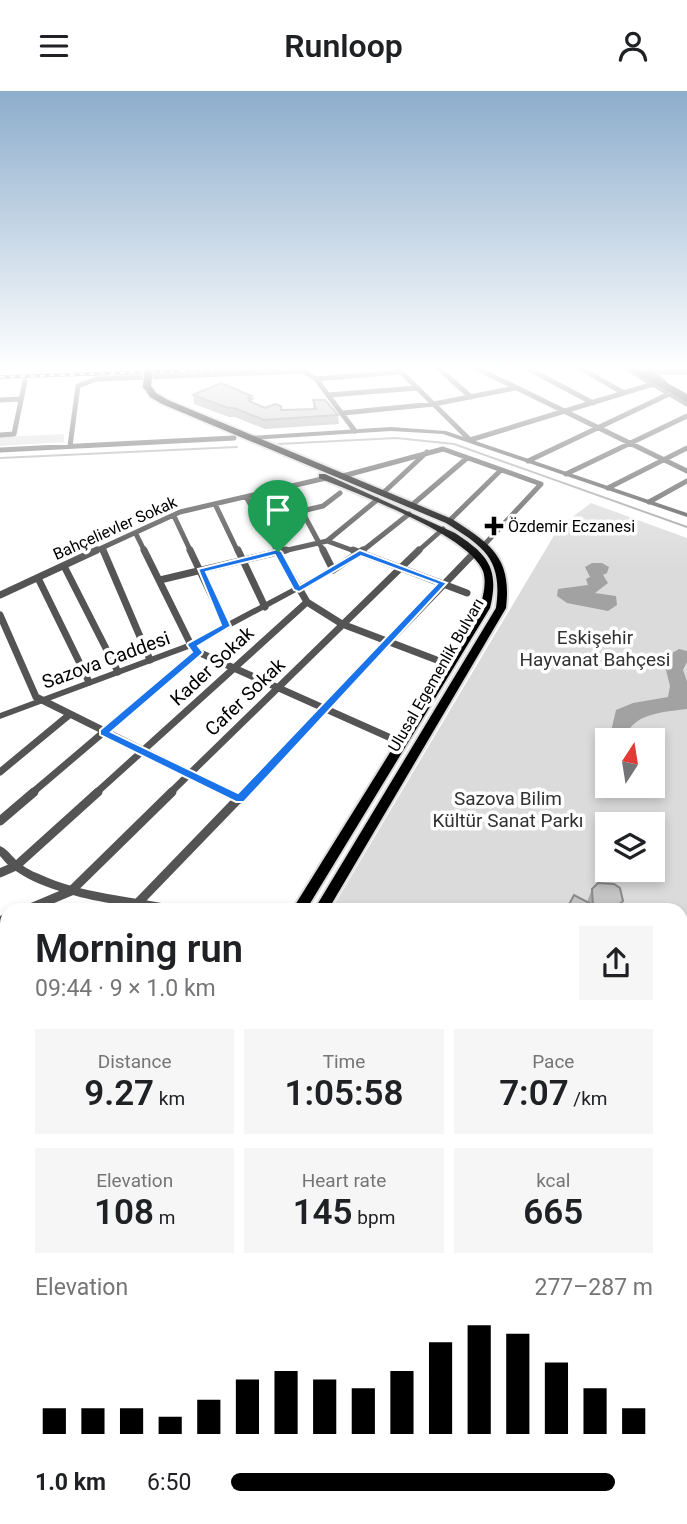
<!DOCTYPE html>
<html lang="en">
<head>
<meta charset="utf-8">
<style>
	:root { --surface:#fff; --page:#f6f6f6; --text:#202124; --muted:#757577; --accent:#000 }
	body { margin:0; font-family:Roboto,sans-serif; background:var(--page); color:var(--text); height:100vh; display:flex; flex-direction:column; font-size:26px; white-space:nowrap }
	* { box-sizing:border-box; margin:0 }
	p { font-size:23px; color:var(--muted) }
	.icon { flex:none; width:38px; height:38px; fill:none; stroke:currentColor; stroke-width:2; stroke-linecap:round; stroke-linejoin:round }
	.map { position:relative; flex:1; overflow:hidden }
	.side { position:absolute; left:0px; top:812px; width:688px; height:621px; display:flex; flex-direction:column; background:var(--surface); border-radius:21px 21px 0 0; box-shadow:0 4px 10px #0003 }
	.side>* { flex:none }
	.needle { width:46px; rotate:12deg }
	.fabs { position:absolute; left:595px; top:637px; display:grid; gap:14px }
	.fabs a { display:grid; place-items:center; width:70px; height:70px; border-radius:0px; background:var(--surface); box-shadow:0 4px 10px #0003; font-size:35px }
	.pin { position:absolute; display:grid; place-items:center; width:60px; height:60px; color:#fff; margin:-72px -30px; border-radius:50% 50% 50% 0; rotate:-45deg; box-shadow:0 0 7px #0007 }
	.pin .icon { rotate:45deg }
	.round { display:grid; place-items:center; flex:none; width:74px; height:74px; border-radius:0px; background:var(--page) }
	.overview { display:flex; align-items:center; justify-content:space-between; height:119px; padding:0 35px }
	h1 { font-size:38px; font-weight:600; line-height:52px }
	.metrics { display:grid; grid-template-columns:repeat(3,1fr); gap:10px; height:119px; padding:7px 35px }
	.metrics div { display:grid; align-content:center; border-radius:0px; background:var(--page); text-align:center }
	.metrics b { font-size:35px; font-weight:600 }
	.metrics small { font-size:19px; font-weight:400 }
	.metrics p { font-size:19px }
	.chart { height:196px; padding:14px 35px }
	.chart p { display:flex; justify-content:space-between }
	.chart svg { width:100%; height:126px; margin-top:7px; stroke:var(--accent); stroke-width:6 }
	ul { padding:0 35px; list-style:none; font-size:23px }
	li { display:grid; grid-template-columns:112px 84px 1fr; align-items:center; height:52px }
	li i { height:18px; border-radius:9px; background:var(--accent) }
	header { display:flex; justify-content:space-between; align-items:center; height:91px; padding:0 35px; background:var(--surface); font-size:32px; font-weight:600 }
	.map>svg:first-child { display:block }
	.green { fill:#dbdbdb; fill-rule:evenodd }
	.water { fill:#a2a2a2 }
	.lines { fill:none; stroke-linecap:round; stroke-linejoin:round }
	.stream { stroke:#a2a2a2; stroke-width:2 }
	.primary-casing { stroke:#dbdbdb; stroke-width:4 }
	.minor-far3 { stroke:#545454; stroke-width:5 }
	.minor-far2 { stroke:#545454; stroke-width:7 }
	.minor-far1 { stroke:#545454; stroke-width:9 }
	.minor { stroke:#545454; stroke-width:11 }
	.tertiary { fill:#545454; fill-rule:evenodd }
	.primary { fill:#000; fill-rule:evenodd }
	.rail-casing { stroke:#000; stroke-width:3.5 }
	.rail { stroke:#fff; stroke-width:2; stroke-dasharray:5; stroke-linecap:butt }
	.primary-bridge-casing { stroke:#dbdbdb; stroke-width:10; stroke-linecap:butt }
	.secondary-bridge { stroke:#212121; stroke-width:7 }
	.primary-bridge { stroke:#000; stroke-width:8 }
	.wall { fill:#a9a9a9 }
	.shaded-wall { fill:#898989 }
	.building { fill:#c4c4c4; stroke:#898989; stroke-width:2 }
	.route { fill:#1a73e8; stroke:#fff; stroke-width:2; fill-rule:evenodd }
	.poi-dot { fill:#000; stroke:#fff; stroke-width:2.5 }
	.labels { text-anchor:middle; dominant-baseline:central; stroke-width:7; stroke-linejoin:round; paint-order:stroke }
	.far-poi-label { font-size:16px; fill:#000; stroke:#fff; text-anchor:start }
	.far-street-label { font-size:16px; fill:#000; stroke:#fff }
	.park-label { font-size:19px; fill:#323232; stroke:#fff }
	.street-label { font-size:19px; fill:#000; stroke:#fff }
</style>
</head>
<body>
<header><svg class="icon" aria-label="menu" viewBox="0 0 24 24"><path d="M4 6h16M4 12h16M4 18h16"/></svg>Runloop<svg class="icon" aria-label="person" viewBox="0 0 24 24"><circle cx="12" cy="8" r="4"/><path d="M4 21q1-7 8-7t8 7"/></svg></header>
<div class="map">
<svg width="687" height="1433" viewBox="0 0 687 1433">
	<rect width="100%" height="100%" fill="#fff"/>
	<path class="green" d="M 64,343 L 64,351 L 0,355 L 0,346 Z
		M 591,412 L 687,447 L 687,1433 L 0,1433 L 0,1383 L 7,1371 L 7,1426 L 681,1426 L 681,819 L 331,819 L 559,436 ZM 607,649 L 653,649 L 653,695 L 607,695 ZM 607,733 L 653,733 L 653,779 L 607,779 Z"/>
	<path class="water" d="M 592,472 L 602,472 L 609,476 L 607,482 L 603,484 L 608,492 L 595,502 L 616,505 L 617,514 L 608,520 L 567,512 L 557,505 L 558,498 L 588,494 L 586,488 L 590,486 L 585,476 Z
		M 679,558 L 687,560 L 687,571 L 683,579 L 687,590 L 687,618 C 665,621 629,622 626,649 L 609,649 L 616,619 L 633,612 L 668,606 L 670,595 L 664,571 L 669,564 Z
		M 277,1426 L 481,1426 L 480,1433 L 276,1433 Z"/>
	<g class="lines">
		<path class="stream" d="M 278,353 L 396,347 L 454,353 L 687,436
			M 0,367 L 237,356"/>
		<defs>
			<path id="primary" d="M 144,293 L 150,293 L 156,302 L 168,309 L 452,428 C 491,453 512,467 506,517 L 328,819 L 314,819 L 496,517 C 503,468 484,456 446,432 L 162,313 L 150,306 L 143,295 Z
				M 319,383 L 325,383 L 345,392 L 455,442 C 487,463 500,477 490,517 L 306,819 L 292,819 L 480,517 C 483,505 487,492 483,480 C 469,444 356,402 319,387 Z
				M 7,1262 L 7,1288 L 0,1291 L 0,1265 Z
				M 7,1315 L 7,1343 L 0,1346 L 0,1318 Z"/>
		</defs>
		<use href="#primary" class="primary-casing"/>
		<path class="minor-far3" d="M 397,277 L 470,349 L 663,290
			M 438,277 L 471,306
			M 476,277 L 687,380
			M 527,277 L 593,312
			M 580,277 L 624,302
			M 626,277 L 687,313
			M 648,277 L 664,291
			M 652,281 L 687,281
			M 316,288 L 400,281
			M 329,304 L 417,297
			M 0,309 L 21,308
			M 343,322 L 434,313 L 515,297
			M 0,344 L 14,343 L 25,290
			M 70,355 L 78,295 L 96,288 L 303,280 L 316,288 L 355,340
			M 0,359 L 234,347
			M 528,370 L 669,303
			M 566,383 L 687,325
			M 343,385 L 443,358 L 541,393 L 484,454
			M 289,396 L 324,461
			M 608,397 L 687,357
			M 383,402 L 427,361
			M 246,406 L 278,461
			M 649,411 L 687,390
			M 215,413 L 238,461
			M 412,414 L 467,367
			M 302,420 L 323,415 L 340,402
			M 174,425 L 191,461
			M 449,430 L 501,379
			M 136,443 L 145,461
			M 327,450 L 357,461
			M 102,458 L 103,461
			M 93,461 L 180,421 L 326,387
			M 279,461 L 327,450 L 377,409
			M 361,461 L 409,423
			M 417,461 L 443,438"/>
		<path class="minor-far2" d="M 103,459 L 150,569
			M 144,459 L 191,554 L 198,561 L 402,652
			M 190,459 L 226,535
			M 238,459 L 265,516
			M 277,459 L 307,511 L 342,533 L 450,574
			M 323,459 L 333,479 L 363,459
			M 353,459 L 467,502
			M 64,475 L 118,581
			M 38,487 L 89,591
			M 160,489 L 286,459
			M 0,504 L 97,459
			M 0,524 L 36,606 L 229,702
			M 0,681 L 69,624
			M 32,702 L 198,561
			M 96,702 L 307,511
			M 170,702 L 419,459
			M 243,702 L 475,461"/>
		<path class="minor-far1" d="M 225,701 L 240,708
			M 0,730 L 34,701
			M 0,782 L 16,775 L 98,701
			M 26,819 L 71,800 L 172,701
			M 131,819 L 245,701
			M 0,830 L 7,827
			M 0,882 L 7,879
			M 0,924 L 7,925"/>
		<path class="minor" d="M 0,1403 L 7,1390"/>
		<path class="tertiary" d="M 391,336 L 446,340 L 687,422 L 687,426 L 443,343 L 391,340 L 250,349 L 247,347 L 250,345 Z
			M 330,477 L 336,477 L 337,479 L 194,556 L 0,628 L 0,622 L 188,552 Z
			M 0,755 C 7,758 11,764 16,769 C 22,775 31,780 39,783 C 81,803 131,805 176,815 L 180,816 L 181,819 C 135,819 48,806 12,777 C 7,774 4,769 0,765 Z"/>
		<use href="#primary" class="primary"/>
		<defs>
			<path id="rail" d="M 0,286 L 273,277"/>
		</defs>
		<use href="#rail" class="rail-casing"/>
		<use href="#rail" class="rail"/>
		<defs>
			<path id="primary-bridge" d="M 147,295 L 149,277"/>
		</defs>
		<use href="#primary-bridge" class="primary-bridge-casing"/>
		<path class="secondary-bridge" d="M 634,277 L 687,307"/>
		<use href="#primary-bridge" class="primary-bridge"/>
	</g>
	<path class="wall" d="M 193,304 L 252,312 L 265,317 L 281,319 L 313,318 L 313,309 L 338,324 L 339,333 L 265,338 L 235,326 L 229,326 L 194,313 Z
		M 614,793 L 619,819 L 566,819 L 587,811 L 592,798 Z"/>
	<path class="shaded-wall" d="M 623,810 L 619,819 L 616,819 L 617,815 Z"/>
	<path class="building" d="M 221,292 L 252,305 L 248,307 L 252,308 L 249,310 L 265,317 L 275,313 L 281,315 L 281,319 L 316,318 L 313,309 L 325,309 L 338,324 L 264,329 L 234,317 L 228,317 L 193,304 Z
		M 598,792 L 614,793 L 620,797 L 623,810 L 617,815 L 604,816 L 606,819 L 566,819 L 574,804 L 593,814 L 592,798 Z"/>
	<linearGradient id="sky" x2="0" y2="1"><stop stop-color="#8cadcc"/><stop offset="0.58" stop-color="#fff"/><stop offset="1" stop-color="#fff" stop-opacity="0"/></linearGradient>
	<rect width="687" height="477" fill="url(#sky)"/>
	<path class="route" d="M 278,458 L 282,461 L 300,494 L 360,459 L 447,492 L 244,711 L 236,711 L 100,644 L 100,639 L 192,561 L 187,554 L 188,552 L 221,534 L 198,478 ZM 275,464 L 294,499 L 299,501 L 361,465 L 437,493 L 238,702 L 111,641 L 202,563 L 203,561 L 198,555 L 231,535 L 206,481 Z"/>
	<path class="poi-dot" d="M490.5 424.5h7v7h7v7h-7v7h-7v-7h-7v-7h7z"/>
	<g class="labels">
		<g class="far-poi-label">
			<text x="508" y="435">Özdemir Eczanesi</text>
		</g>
		<g class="far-street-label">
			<text transform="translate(115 437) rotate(-24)">Bahçelievler Sokak</text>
			<text transform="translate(436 584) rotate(-60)">Ulusal Egemenlik Bulvarı</text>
		</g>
		<g class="park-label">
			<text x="595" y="546">Eskişehir<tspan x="595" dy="22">Hayvanat Bahçesi</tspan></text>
			<text x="508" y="707">Sazova Bilim<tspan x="508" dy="22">Kültür Sanat Parkı</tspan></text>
		</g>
		<g class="street-label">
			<text transform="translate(106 569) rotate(-20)">Sazova Caddesi</text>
			<text transform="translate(212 575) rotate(-43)">Kader Sokak</text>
			<text transform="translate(245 606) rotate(-44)">Cafer Sokak</text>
		</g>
	</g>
</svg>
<div class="fabs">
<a><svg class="needle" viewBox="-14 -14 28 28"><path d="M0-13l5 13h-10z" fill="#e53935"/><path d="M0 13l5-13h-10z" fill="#757577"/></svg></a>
<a><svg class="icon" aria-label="layers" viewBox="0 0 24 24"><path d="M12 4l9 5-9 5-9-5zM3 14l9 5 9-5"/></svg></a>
</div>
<div class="pin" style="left:278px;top:461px;background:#1e9e55"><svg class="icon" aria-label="arrive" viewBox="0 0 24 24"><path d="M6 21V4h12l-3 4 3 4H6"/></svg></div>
<section class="side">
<div class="overview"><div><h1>Morning run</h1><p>09:44 · 9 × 1.0 km</p></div><a class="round"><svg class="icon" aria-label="share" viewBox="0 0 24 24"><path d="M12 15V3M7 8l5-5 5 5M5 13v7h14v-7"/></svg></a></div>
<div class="metrics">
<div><p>Distance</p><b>9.27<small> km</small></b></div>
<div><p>Time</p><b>1:05:58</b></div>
<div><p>Pace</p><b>7:07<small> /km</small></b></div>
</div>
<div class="metrics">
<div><p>Elevation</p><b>108<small> m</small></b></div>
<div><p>Heart rate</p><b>145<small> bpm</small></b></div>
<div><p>kcal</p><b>665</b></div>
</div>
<div class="chart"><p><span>Elevation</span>277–287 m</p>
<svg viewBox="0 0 160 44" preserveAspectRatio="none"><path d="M5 44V35M15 44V35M25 44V35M35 44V38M45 44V32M55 44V25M65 44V22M75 44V25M85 44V28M95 44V22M105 44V12M115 44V6M125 44V9M135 44V19M145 44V28M155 44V35"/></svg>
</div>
<ul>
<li><b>1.0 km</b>6:50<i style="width:91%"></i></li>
</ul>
</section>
</div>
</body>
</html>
